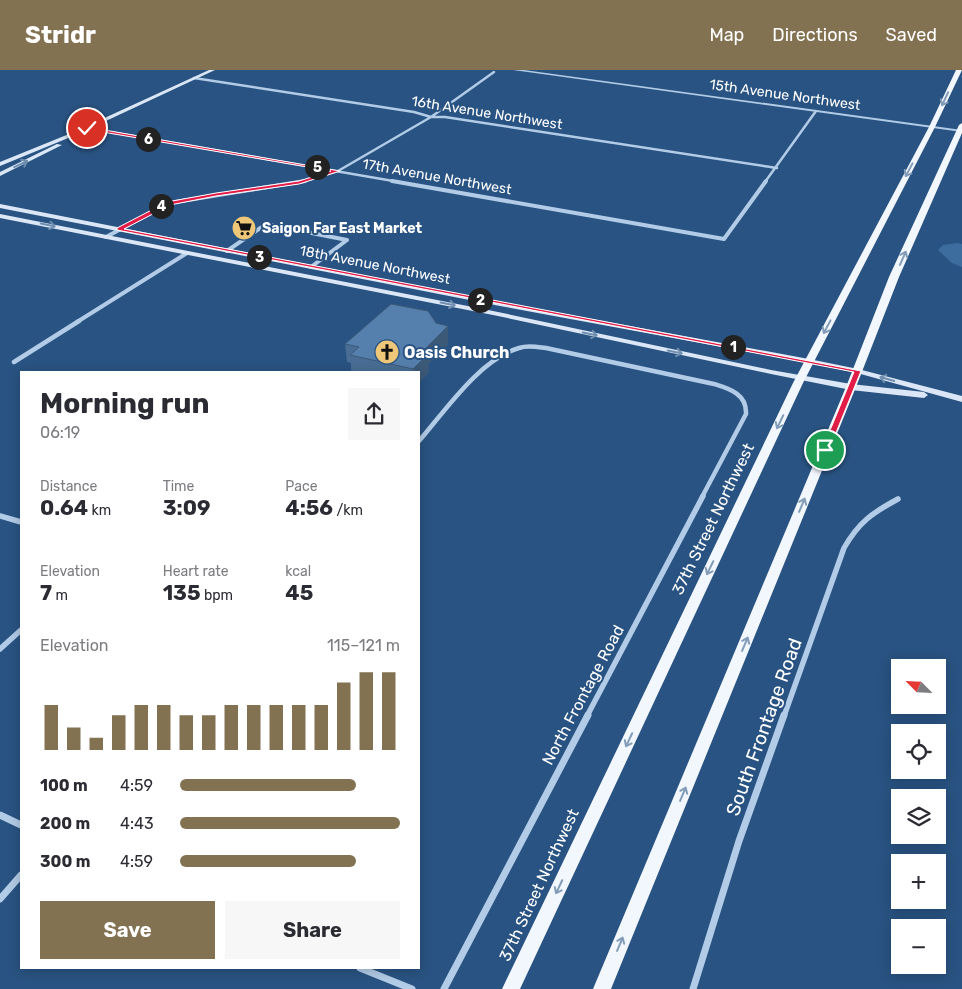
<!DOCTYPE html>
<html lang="en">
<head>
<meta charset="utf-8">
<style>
	:root { --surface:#fff; --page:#f7f7f7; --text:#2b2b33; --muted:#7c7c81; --accent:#837252 }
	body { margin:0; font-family:Rubik,sans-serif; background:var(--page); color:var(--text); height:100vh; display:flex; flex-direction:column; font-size:19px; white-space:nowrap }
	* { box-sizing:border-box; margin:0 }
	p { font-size:16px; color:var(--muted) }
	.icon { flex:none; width:28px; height:28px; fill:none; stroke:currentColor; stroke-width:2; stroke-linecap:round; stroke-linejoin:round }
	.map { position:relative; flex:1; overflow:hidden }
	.panel { position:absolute; left:20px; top:301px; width:400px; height:598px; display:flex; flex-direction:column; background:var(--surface); border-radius:0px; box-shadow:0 2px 12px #0003 }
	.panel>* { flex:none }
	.needle { width:32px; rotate:294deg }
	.tools { position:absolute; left:891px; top:589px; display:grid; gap:10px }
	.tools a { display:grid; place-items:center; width:55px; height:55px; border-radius:0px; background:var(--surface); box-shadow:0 2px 12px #0003; font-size:25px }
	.pin { position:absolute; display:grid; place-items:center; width:42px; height:42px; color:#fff; margin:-21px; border:2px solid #fff; border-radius:50%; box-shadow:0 1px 5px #0007 }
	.km { position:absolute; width:25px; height:25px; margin:-12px; border-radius:50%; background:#222; color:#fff; font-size:14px; line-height:25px; text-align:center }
	.round { display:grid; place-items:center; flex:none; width:52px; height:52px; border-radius:0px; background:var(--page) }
	.headline { display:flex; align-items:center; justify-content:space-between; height:85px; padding:0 20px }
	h1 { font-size:28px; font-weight:700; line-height:38px }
	.metrics { display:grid; grid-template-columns:repeat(3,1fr); gap:8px; height:85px; padding:5px 20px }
	.metrics div { display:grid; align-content:center }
	.metrics b { font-size:21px; font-weight:700 }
	.metrics small { font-size:14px; font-weight:400 }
	.metrics p { font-size:14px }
	.chart { height:140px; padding:10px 20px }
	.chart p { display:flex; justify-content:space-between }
	.chart svg { width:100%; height:90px; margin-top:5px; stroke:var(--accent); stroke-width:6 }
	.primary-button { display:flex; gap:10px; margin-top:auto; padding:10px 20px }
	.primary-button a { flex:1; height:58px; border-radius:0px; background:var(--accent); color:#fff; font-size:20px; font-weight:700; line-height:58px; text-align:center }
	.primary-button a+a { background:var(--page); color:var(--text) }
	ul { padding:0 20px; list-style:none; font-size:16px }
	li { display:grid; grid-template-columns:80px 60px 1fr; align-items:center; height:38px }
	li i { height:12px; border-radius:6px; background:var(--accent) }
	header { display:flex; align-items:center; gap:30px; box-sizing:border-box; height:70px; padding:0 25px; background:var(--accent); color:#fff }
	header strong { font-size:24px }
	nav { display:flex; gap:28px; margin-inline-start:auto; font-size:18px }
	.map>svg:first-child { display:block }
	.green { fill:#3d6d9f }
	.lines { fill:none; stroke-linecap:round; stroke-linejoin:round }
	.minor-far4 { stroke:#b2cbe6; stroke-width:2.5 }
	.minor-far3 { stroke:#b2cbe6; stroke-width:4 }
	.minor-far2 { stroke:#b2cbe6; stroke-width:4.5 }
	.minor-far1 { stroke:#b2cbe6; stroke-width:5.5 }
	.minor { stroke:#b2cbe6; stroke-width:7 }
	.tertiary { fill:#b2cbe6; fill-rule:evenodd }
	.secondary { fill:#dbe7f6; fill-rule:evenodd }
	.primary { fill:#f2f7fd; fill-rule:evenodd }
	.wall { fill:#496d94 }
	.shaded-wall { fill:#3c5978 }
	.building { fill:#557fac; stroke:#3c5978 }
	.oneway { stroke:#839db9 }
	.oneway2 { stroke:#708eb0 }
	.route { fill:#e11d48; stroke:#fff }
	.labels { text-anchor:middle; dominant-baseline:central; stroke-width:4; stroke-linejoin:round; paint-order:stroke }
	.far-street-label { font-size:14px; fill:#fff; stroke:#295382 }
	.far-poi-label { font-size:14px; font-weight:bold; fill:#fff; stroke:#295382; text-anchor:start }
	.poi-label { font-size:16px; font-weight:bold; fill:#fff; stroke:#295382; text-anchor:start }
	.street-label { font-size:16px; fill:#fff; stroke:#295382 }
	.near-street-label { font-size:19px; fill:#fff; stroke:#295382 }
</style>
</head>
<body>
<header>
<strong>Stridr</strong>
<nav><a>Map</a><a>Directions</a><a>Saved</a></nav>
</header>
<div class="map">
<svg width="962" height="919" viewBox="0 0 962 919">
	<rect width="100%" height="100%" fill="#295382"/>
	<path class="green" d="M 957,173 L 962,174 L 962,197 L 952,193 L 938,180 L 943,175 Z"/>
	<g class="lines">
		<path class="minor-far4" d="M 194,8 L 414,42 L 431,47 L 445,47 L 777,98
			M 87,58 L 399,112
			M 301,112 L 338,101 L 431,47 L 494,2
			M 765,112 L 816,41"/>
		<path class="minor-far3" d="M 392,111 L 724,169 L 766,111
			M 106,167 L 169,133 L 305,111
			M 227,181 L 266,154 L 347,170 L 311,197
			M 77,252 L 187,183"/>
		<path class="minor-far2" d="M 14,292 L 79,251
			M 419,371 C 445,341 480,289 519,278 C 528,275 537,277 546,278 L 714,314 C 730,319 747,324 746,344 L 702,427"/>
		<path class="minor-far1" d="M 0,446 L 21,452
			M 0,579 L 21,560
			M 587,646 L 703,426
			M 784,646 L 844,478 C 859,452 872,443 898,429"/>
		<path class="minor" d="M 0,745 L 21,755
			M 0,829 L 21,805
			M 360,898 L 412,919
			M 444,919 L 588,645
			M 693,919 L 739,771 L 784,645"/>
		<path class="tertiary" d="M 513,0 L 524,0 L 962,60 L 962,62 Z"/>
		<path class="secondary" d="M 209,0 L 215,0 L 78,64 L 0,96 L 0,92 L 74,62 Z
			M 57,74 L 62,75 L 0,106 L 0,102 Z
			M 0,134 L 500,232 L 809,289 L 858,299 L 962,326 L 962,332 L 857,303 L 809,293 L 500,236 L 0,138 Z
			M 0,144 L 493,241 L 771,300 L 851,314 L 924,322 L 928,325 L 924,328 L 851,320 L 771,304 L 493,245 L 0,148 Z"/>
		<path class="primary" d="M 956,0 L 962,0 L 935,57 L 803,313 L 520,919 L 502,919 L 793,313 L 929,57 Z
			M 962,53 L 962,63 L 899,207 L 856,317 L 611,919 L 593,919 L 846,317 L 889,207 L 959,55 Z"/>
	</g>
	<path class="wall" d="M 345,274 L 448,274 L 428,294 L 429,302 L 419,312 L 419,302 L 351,302 L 351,293 L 347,292 Z"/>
	<path class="shaded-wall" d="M 448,256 L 448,274 L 428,294 L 429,302 L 419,312 L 419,302 L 414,302 L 413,299 L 421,283 Z"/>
	<path class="building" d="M 391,234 L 428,241 L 436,253 L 448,256 L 421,283 L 428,284 L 413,299 L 350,285 L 359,277 L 345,274 Z"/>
	<defs><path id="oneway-shaft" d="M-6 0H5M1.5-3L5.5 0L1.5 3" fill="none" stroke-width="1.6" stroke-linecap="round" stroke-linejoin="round" transform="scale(1.25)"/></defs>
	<g class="oneway">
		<use href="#oneway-shaft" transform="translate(945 29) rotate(115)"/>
		<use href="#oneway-shaft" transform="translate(909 100) rotate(118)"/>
		<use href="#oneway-shaft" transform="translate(903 188) rotate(-66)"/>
		<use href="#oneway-shaft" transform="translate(827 257) rotate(118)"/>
		<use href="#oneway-shaft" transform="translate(780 352) rotate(116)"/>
		<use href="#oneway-shaft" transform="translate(802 435) rotate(-67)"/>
		<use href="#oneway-shaft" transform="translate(710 498) rotate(116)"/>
		<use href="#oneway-shaft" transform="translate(745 574) rotate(-67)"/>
		<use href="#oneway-shaft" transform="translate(629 670) rotate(115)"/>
		<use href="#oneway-shaft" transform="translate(683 724) rotate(-67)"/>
		<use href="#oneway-shaft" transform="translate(559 817) rotate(115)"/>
		<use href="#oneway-shaft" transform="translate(620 874) rotate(-67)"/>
	</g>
	<g class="oneway2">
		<use href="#oneway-shaft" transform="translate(21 94) rotate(-25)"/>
		<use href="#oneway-shaft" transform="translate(48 155) rotate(11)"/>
		<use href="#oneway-shaft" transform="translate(448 234) rotate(11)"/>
		<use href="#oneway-shaft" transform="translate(590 264) rotate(12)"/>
		<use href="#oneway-shaft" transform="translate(675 282) rotate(12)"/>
		<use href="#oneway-shaft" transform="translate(887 309) rotate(-164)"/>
	</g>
	<path class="route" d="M 87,57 L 340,101 L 299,114 L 216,126 L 170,135 L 124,159 L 861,301 L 829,380 L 825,382 L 822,380 L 854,302 L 117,160 L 117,158 L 167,132 L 216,123 L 299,111 L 331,101 L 85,59 Z"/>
	<defs>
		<symbol id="supermarket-disc" viewBox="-11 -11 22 22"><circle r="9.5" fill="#eec878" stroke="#295382"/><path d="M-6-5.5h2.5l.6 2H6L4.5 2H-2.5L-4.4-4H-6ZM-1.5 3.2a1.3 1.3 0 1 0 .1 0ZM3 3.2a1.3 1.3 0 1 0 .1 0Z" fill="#111"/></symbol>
		<symbol id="church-disc" viewBox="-11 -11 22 22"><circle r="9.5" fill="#eec878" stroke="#295382"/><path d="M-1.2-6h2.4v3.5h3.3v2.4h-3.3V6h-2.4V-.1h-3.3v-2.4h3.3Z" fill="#111"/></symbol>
	</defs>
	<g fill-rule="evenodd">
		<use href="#supermarket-disc" x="230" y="144" width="28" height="28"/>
		<use href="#church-disc" x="373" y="268" width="28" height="28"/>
	</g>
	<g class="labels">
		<g class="far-street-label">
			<text transform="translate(785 25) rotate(8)">15th Avenue Northwest</text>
			<text transform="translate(487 43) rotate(9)">16th Avenue Northwest</text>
			<text transform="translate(437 107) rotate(10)">17th Avenue Northwest</text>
			<text transform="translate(375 195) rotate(11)">18th Avenue Northwest</text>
		</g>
		<g class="far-poi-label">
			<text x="262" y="158">Saigon Far East Market</text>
		</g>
		<g class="poi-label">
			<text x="404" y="282">Oasis Church</text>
		</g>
		<g class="street-label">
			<text transform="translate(713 449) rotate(-64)">37th Street Northwest</text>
			<text transform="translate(583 625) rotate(-62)">North Frontage Road</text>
			<text transform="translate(539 815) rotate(-65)">37th Street Northwest</text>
		</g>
		<g class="near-street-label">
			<text transform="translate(764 657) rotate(-70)">South Frontage Road</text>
		</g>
	</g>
</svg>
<div class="tools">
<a><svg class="needle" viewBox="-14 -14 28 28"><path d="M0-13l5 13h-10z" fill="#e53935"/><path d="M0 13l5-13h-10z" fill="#7c7c81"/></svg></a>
<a><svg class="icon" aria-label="locate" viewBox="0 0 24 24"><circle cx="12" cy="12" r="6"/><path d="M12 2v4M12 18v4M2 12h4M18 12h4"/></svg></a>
<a><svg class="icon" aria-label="layers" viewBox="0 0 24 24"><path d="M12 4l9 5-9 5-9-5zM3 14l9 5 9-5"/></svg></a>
<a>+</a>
<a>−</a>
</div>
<div class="pin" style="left:825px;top:380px;background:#1e9e55"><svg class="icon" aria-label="arrive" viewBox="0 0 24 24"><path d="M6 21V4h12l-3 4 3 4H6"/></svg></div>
<div class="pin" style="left:87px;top:58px;background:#d93025"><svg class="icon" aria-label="check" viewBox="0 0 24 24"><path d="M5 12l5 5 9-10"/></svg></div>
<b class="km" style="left:733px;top:277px">1</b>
<b class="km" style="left:480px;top:230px">2</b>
<b class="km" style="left:259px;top:187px">3</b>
<b class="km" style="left:161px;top:136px">4</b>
<b class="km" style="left:317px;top:97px">5</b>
<b class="km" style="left:148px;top:69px">6</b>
<section class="panel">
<div class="headline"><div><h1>Morning run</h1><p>06:19</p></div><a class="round"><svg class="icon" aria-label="share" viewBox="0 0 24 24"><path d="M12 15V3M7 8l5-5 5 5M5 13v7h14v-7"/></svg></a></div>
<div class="metrics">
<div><p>Distance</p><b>0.64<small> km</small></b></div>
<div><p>Time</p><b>3:09</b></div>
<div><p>Pace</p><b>4:56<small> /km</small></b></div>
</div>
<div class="metrics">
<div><p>Elevation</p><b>7<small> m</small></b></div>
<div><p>Heart rate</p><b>135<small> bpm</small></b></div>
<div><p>kcal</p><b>45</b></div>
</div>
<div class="chart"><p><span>Elevation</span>115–121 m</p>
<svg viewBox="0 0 160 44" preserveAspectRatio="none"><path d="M5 44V22M15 44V33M25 44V38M35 44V27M45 44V22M55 44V22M65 44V27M75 44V27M85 44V22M95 44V22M105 44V22M115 44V22M125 44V22M135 44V11M145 44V6M155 44V6"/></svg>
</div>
<ul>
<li><b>100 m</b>4:59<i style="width:80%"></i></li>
<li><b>200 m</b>4:43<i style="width:100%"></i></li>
<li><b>300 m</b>4:59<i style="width:80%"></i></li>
</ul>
<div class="primary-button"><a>Save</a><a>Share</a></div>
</section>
</div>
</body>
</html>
